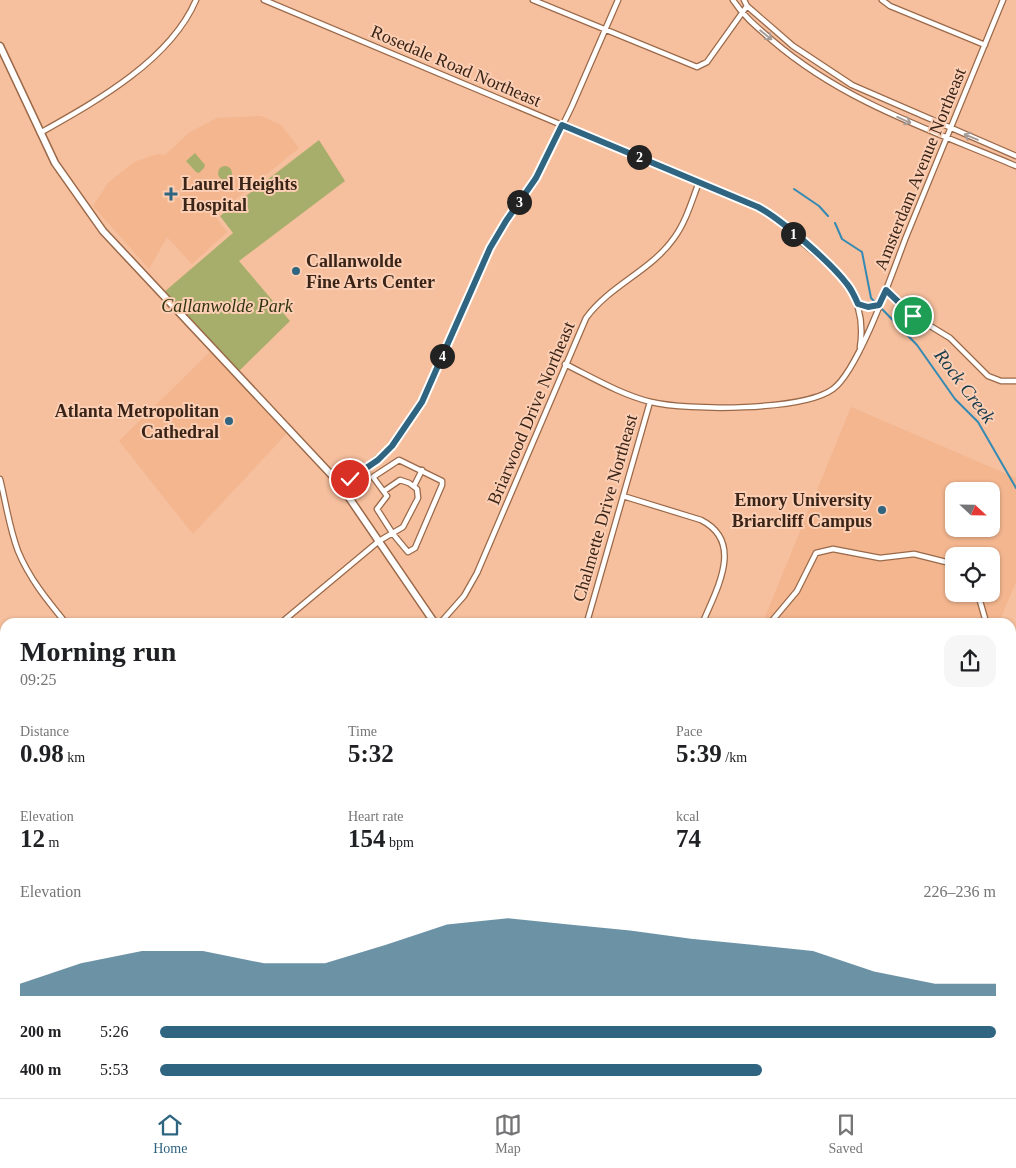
<!DOCTYPE html>
<html lang="en">
<head>
<meta charset="utf-8">
<style>
	:root { --surface:#fff; --page:#f6f6f6; --text:#202124; --muted:#757577; --line:#e0e0e0; --accent:#2f6580 }
	body { margin:0; font-family:"Times New Roman",serif; background:var(--page); color:var(--text); height:100vh; display:flex; flex-direction:column; font-size:19px; white-space:nowrap }
	* { box-sizing:border-box; margin:0 }
	p { font-size:16px; color:var(--muted) }
	.icon { flex:none; width:28px; height:28px; fill:none; stroke:currentColor; stroke-width:2; stroke-linecap:round; stroke-linejoin:round }
	.map { position:relative; flex:1; overflow:hidden }
	.panel { position:absolute; left:0px; top:618px; width:1016px; height:481px; display:flex; flex-direction:column; background:var(--surface); border-radius:15px 15px 0 0; box-shadow:0 1px 4px #0004 }
	.panel>* { flex:none }
	.needle { width:32px; rotate:112deg }
	.controls { position:absolute; left:945px; top:482px; display:grid; gap:10px }
	.controls a { display:grid; place-items:center; width:55px; height:55px; border-radius:10px; background:var(--surface); box-shadow:0 1px 4px #0004; font-size:25px }
	.pin { position:absolute; display:grid; place-items:center; width:42px; height:42px; color:#fff; margin:-21px; border:2px solid #fff; border-radius:50%; box-shadow:0 1px 5px #0007 }
	.km { position:absolute; width:25px; height:25px; margin:-12px; border-radius:50%; background:#222; color:#fff; font-size:14px; line-height:25px; text-align:center }
	.round { display:grid; place-items:center; flex:none; width:52px; height:52px; border-radius:15px; background:var(--page) }
	.summary { display:flex; align-items:center; justify-content:space-between; height:85px; padding:0 20px }
	h1 { font-size:28px; font-weight:700; line-height:38px }
	.stats { display:grid; grid-template-columns:repeat(3,1fr); gap:8px; height:85px; padding:5px 20px }
	.stats div { display:grid; align-content:center }
	.stats b { font-size:25px; font-weight:700 }
	.stats small { font-size:14px; font-weight:400 }
	.stats p { font-size:14px }
	.chart { height:140px; padding:10px 20px }
	.chart p { display:flex; justify-content:space-between }
	.chart svg { width:100%; height:90px; margin-top:5px; fill:var(--accent); opacity:.7 }
	ul { padding:0 20px; list-style:none; font-size:16px }
	li { display:grid; grid-template-columns:80px 60px 1fr; align-items:center; height:38px }
	li i { height:12px; border-radius:6px; background:var(--accent) }
	.menu { display:flex; justify-content:space-around; align-items:center; height:70px; border-top:1px solid var(--line); background:var(--surface); font-size:14px; color:var(--muted) }
	.menu a { display:grid; justify-items:center; gap:2px }
	.menu .current { color:var(--accent) }
	.map>svg:first-child { display:block }
	.built { fill:#f3b68f; fill-rule:evenodd }
	.green { fill:#a7ae6b }
	.lines { fill:none; stroke-linecap:round; stroke-linejoin:round }
	.stream { stroke:#348ab3; stroke-width:2 }
	.minor-casing { stroke:#9a6949; stroke-width:7 }
	.tertiary-casing { stroke:#9a6949; stroke-width:8 }
	.secondary-casing { stroke:#9a6949; stroke-width:9 }
	.minor { stroke:#fff; stroke-width:4.5 }
	.tertiary { stroke:#fff; stroke-width:5.5 }
	.secondary { stroke:#fff; stroke-width:6 }
	.oneway { stroke:#a69c97 }
	.route-casing { stroke:#fff; stroke-width:10 }
	.route { stroke:#2f6580; stroke-width:6 }
	.poi-dot { fill:#2f6580; stroke:#fccfb4; stroke-width:2 }
	.labels { text-anchor:middle; dominant-baseline:central; stroke-width:4; stroke-linejoin:round; paint-order:stroke }
	.street-label { font-size:18px; fill:#392417; stroke:#fccfb4 }
	.poi-label { font-size:18px; font-weight:bold; fill:#392417; stroke:#fccfb4; text-anchor:start }
	.park-label { font-size:18px; font-style:italic; fill:#313411; stroke:#fccfb4 }
	.water-label { font-size:19px; font-style:italic; fill:#163b4d; stroke:#fccfb4 }
</style>
</head>
<body>
<div class="map">
<svg width="1016" height="1098" viewBox="0 0 1016 1098">
	<rect width="100%" height="100%" fill="#f6bf9d"/>
	<path class="built" d="M 261,116 L 281,125 L 299,148 L 215,216 L 227,232 L 192,264 L 167,237 L 149,269 L 93,206 L 108,183 L 134,162 L 157,154 L 165,155 L 190,132 L 217,118 Z
		M 214,348 L 290,430 L 193,534 L 119,441 Z
		M 851,407 L 1016,478 L 1016,582 L 999,622 L 763,622 ZM 954,491 L 991,491 L 991,529 L 954,529 ZM 954,556 L 991,556 L 991,594 L 954,594 Z"/>
	<path class="green" d="M 319,140 L 345,181 L 239,261 L 290,321 L 237,373 L 163,293 L 233,233 L 220,216 Z
		M 195,153 L 205,165 L 204,168 L 199,173 L 196,172 L 186,161 Z
		M218 173a7 7 0 1 1 14 0a7 7 0 1 1-14 0Z"/>
	<g class="lines">
		<path class="stream" d="M 794,189 L 819,206 L 828,216
			M 835,223 L 842,239 L 862,252 L 871,298 L 875,302
			M 882,309 L 917,345 L 955,399 L 978,422 L 1016,488"/>
		<defs>
			<path id="minor" d="M 264,0 L 762,209 C 777,219 791,232 804,244 C 840,274 868,296 860,347
				M 533,0 L 697,67 L 707,62 L 747,6
				M 733,0 C 744,17 758,28 773,41 C 844,102 931,130 1016,166
				M 744,0 L 747,6 L 793,46 L 852,85 L 1016,156
				M 882,0 L 890,6 L 985,45
				M 40,133 C 95,102 170,61 196,0
				M 886,291 L 909,313 L 950,338 L 988,376 L 1001,381 L 1016,381
				M 858,304 L 869,307 L 879,305
				M 565,364 C 593,378 622,395 651,402 C 688,411 803,411 833,389 C 859,370 893,271 906,237 C 938,158 971,79 1003,0
				M 399,460 L 442,481 L 442,485 L 415,548 L 408,552 L 393,534 L 377,509 L 387,496 L 373,477 Z
				M 0,479 C 6,503 9,527 18,551 C 29,578 47,600 65,622
				M 341,486 L 387,451 L 401,435 L 422,402 L 486,256 L 506,221 L 541,170 L 572,106 L 618,0
				M 414,486 L 422,470
				M 623,496 L 701,520 C 745,542 716,590 703,622
				M 978,594 L 986,622
				M 282,622 L 379,541 L 403,527 L 418,498 L 417,489 L 409,483 L 400,480 L 384,491
				M 441,622 L 464,596 L 477,573 L 586,318 C 610,285 651,271 674,238 C 686,222 692,200 699,182
				M 587,622 L 650,402
				M 771,622 L 797,591 L 816,553 L 833,549 L 880,558 L 914,554 L 954,564
				M 1011,733 L 1016,725
				M 0,837 L 5,834
				M 1011,849 L 1016,848
				M 1011,869 L 1016,866
				M 1011,888 L 1016,891
				M 1011,1003 L 1016,990
				M 305,1094 L 309,1098
				M 477,1094 L 480,1098
				M 523,1098 L 527,1094"/>
			<path id="tertiary" d="M 0,946 L 5,950
				M 163,1094 L 166,1098
				M 1011,1094 L 1016,1095
				M 937,1098 L 942,1094"/>
			<path id="secondary" d="M 0,46 L 55,163 L 103,231 L 339,483 L 434,622
				M 870,1094 L 874,1098"/>
		</defs>
		<use href="#minor" class="minor-casing"/>
		<use href="#tertiary" class="tertiary-casing"/>
		<use href="#secondary" class="secondary-casing"/>
		<use href="#minor" class="minor"/>
		<use href="#tertiary" class="tertiary"/>
		<use href="#secondary" class="secondary"/>
	</g>
	<defs><path id="oneway-shaft" d="M-6 0H5M1.5-3L5.5 0L1.5 3" fill="none" stroke-width="1.6" stroke-linecap="round" stroke-linejoin="round" transform="scale(1.25)"/></defs>
	<g class="oneway">
		<use href="#oneway-shaft" transform="translate(766 35) rotate(39)"/>
		<use href="#oneway-shaft" transform="translate(904 120) rotate(24)"/>
		<use href="#oneway-shaft" transform="translate(971 137) rotate(-158)"/>
	</g>
	<g class="lines">
		<defs>
			<path id="route" d="M 350,479 L 378,460 L 392,446 L 422,402 L 490,248 L 506,221 L 536,178 L 562,125 L 758,207 C 781,219 831,263 847,284 C 852,290 855,297 858,304 L 868,307 L 879,305 L 886,290 L 913,316"/>
		</defs>
		<use href="#route" class="route-casing"/>
		<use href="#route" class="route"/>
	</g>
	<g class="poi-dot">
		<path d="M168.5 186.5h5v5h5v5h-5v5h-5v-5h-5v-5h5z"/>
		<circle cx="296" cy="271" r="5"/>
		<circle cx="229" cy="421" r="5"/>
		<circle cx="882" cy="510" r="5"/>
	</g>
	<g class="labels">
		<g class="street-label">
			<text transform="translate(456 66) rotate(23)">Rosedale Road Northeast</text>
			<text transform="translate(920 169) rotate(-68)">Amsterdam Avenue Northeast</text>
			<text transform="translate(531 413) rotate(-67)">Briarwood Drive Northeast</text>
			<text transform="translate(605 508) rotate(-74)">Chalmette Drive Northeast</text>
		</g>
		<g class="poi-label">
			<text x="182" y="184">Laurel Heights<tspan x="182" dy="21">Hospital</tspan></text>
			<text x="306" y="261">Callanwolde<tspan x="306" dy="21">Fine Arts Center</tspan></text>
			<text x="219" y="411" text-anchor="end">Atlanta Metropolitan<tspan x="219" dy="21">Cathedral</tspan></text>
			<text x="872" y="500" text-anchor="end">Emory University<tspan x="872" dy="21">Briarcliff Campus</tspan></text>
		</g>
		<g class="park-label">
			<text x="227" y="306">Callanwolde Park</text>
		</g>
		<g class="water-label">
			<text transform="translate(965 386) rotate(53)">Rock Creek</text>
		</g>
	</g>
</svg>
<div class="controls">
<a><svg class="needle" viewBox="-14 -14 28 28"><path d="M0-13l5 13h-10z" fill="#e53935"/><path d="M0 13l5-13h-10z" fill="#757577"/></svg></a>
<a><svg class="icon" aria-label="locate" viewBox="0 0 24 24"><circle cx="12" cy="12" r="6"/><path d="M12 2v4M12 18v4M2 12h4M18 12h4"/></svg></a>
</div>
<div class="pin" style="left:913px;top:316px;background:#1e9e55"><svg class="icon" aria-label="arrive" viewBox="0 0 24 24"><path d="M6 21V4h12l-3 4 3 4H6"/></svg></div>
<div class="pin" style="left:350px;top:479px;background:#d93025"><svg class="icon" aria-label="check" viewBox="0 0 24 24"><path d="M5 12l5 5 9-10"/></svg></div>
<b class="km" style="left:793px;top:234px">1</b>
<b class="km" style="left:639px;top:157px">2</b>
<b class="km" style="left:519px;top:202px">3</b>
<b class="km" style="left:442px;top:356px">4</b>
<section class="panel">
<div class="summary"><div><h1>Morning run</h1><p>09:25</p></div><a class="round"><svg class="icon" aria-label="share" viewBox="0 0 24 24"><path d="M12 15V3M7 8l5-5 5 5M5 13v7h14v-7"/></svg></a></div>
<div class="stats">
<div><p>Distance</p><b>0.98<small> km</small></b></div>
<div><p>Time</p><b>5:32</b></div>
<div><p>Pace</p><b>5:39<small> /km</small></b></div>
</div>
<div class="stats">
<div><p>Elevation</p><b>12<small> m</small></b></div>
<div><p>Heart rate</p><b>154<small> bpm</small></b></div>
<div><p>kcal</p><b>74</b></div>
</div>
<div class="chart"><p><span>Elevation</span>226–236 m</p>
<svg viewBox="0 0 160 44" preserveAspectRatio="none"><path d="M0 44V38L10 28L20 22L30 22L40 28L50 28L60 19L70 9L80 6L90 9L100 12L110 16L120 19L130 22L140 32L150 38L160 38V44z"/></svg>
</div>
<ul>
<li><b>200 m</b>5:26<i style="width:100%"></i></li>
<li><b>400 m</b>5:53<i style="width:72%"></i></li>
</ul>
</section>
</div>
<nav class="menu">
<a class="current"><svg class="icon" aria-label="home" viewBox="0 0 24 24"><path d="M3 11l9-7 9 7M6 9v11h12V9"/></svg>Home</a>
<a><svg class="icon" aria-label="map" viewBox="0 0 24 24"><path d="M3 6l6-2 6 2 6-2v14l-6 2-6-2-6 2zM9 4v14M15 6v14"/></svg>Map</a>
<a><svg class="icon" aria-label="saved" viewBox="0 0 24 24"><path d="M7 4h10v16l-5-4-5 4z"/></svg>Saved</a>
</nav>
</body>
</html>
